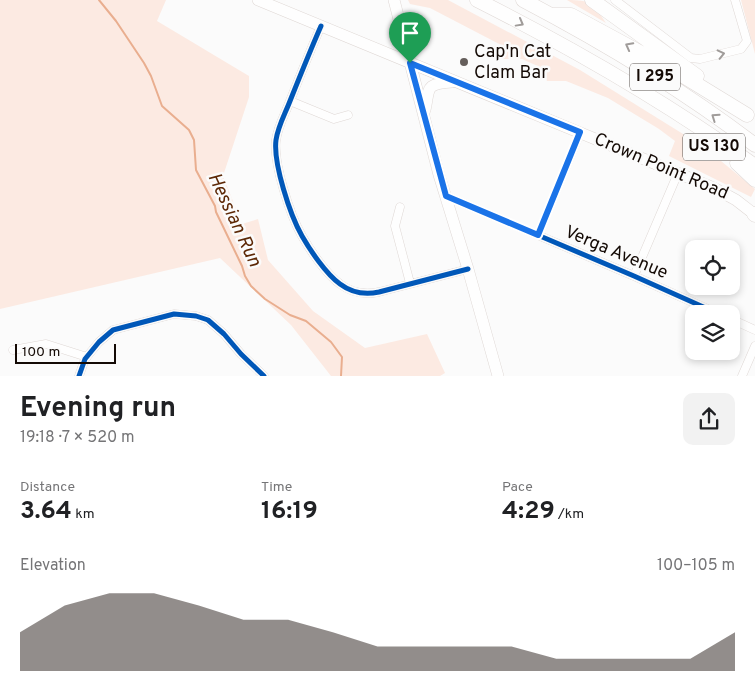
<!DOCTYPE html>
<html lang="en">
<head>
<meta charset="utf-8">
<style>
	:root { --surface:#fff; --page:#f2f2f2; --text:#202124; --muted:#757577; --accent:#655e5b }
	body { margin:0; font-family:Overpass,sans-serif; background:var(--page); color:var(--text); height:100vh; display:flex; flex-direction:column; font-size:19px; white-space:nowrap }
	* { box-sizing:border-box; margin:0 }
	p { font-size:16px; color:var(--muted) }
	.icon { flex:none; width:28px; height:28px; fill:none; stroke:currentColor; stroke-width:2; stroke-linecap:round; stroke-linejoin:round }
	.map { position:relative; height:376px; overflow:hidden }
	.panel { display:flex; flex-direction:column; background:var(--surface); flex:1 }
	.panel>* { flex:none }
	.fabs { position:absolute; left:685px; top:240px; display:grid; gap:10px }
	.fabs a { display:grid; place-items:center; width:55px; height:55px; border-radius:10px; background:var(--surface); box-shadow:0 2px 8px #0003; font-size:25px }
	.scale { position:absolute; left:15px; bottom:12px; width:101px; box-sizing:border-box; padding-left:5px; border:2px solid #140a05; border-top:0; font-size:14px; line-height:18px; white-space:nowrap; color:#140a05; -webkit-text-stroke:4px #fbfbfb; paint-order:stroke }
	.pin { position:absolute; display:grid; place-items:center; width:42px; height:42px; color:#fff; margin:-51px -21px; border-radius:50% 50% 50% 0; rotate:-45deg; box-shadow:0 0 5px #0007 }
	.pin .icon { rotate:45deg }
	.round { display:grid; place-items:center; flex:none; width:52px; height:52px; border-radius:10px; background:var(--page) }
	.summary { display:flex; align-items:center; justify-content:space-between; height:85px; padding:0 20px }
	h1 { font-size:28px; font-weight:700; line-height:38px }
	.metrics { display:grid; grid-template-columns:repeat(3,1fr); gap:8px; height:85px; padding:5px 20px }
	.metrics div { display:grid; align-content:center }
	.metrics b { font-size:25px; font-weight:700 }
	.metrics small { font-size:14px; font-weight:400 }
	.metrics p { font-size:14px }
	.chart { height:140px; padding:10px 20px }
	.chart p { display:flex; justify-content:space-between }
	.chart svg { width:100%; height:90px; margin-top:5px; fill:var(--accent); opacity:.7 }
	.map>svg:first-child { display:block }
	.green { fill:#fceae2 }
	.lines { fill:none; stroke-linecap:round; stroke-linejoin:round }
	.stream { stroke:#e9ae8f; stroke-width:2 }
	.minor-casing { stroke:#dfd8d5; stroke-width:9 }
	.secondary-casing { stroke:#dfd8d5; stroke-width:12 }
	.motorway-casing { stroke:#dfd8d5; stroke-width:15 }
	.minor { stroke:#fefefe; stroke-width:8 }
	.secondary { stroke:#fefefe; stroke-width:11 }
	.motorway { stroke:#fefefe; stroke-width:14 }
	.cycleway-casing { stroke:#fbfbfb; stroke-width:8 }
	.cycleway { stroke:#0057b8; stroke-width:5 }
	.oneway { stroke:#a09c9a }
	.route-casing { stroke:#fff; stroke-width:10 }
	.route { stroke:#1a73e8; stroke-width:6 }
	.poi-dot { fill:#655e5b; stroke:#fbfbfb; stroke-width:2 }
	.labels { text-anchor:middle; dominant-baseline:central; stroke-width:5; stroke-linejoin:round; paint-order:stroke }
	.shield { fill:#fbfbfb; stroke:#59524f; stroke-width:1 }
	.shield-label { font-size:16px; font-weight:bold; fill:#140a05 }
	.poi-label { font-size:18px; fill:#140a05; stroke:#fbfbfb; text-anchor:start }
	.street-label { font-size:18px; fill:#140a05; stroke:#fbfbfb }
	.water-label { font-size:19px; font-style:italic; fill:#5d2806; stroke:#fbfbfb }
</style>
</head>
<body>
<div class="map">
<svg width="755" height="376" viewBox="0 0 755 376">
	<rect width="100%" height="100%" fill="#fbfbfb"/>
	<path class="green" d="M 0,0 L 166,0 L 157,21 L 249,76 L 249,97 L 223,176 L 242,224 L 258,219 L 268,260 L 313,311 L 365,348 L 427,334 L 445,373 L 440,376 L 331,376 L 291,325 L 220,258 L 0,309 Z
		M 408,0 L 448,0 L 580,70 L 704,147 L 755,189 L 751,197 L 669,156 L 675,141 L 659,129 L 608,98 L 566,81 L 547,81 L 542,68 L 522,59 L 499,59 L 503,46 L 430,8 L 410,4 Z
		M 567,0 C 591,0 593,3 606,23 Z
		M 741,0 L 755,0 L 755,54 Z"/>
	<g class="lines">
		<path class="stream" d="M 99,0 L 116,21 L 144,63 L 151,76 L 162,106 L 189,130 L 194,140 L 196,170 L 215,206 L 216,212 L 242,266 L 245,276 L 251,286 L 265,299 L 290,315 L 306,321 L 331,342 L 342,357 L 341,376"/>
		<defs>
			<path id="minor" d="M 615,0 L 691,58 L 700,59 L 741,49 L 747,41 L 735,0
				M 321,26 C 310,51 300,76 290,101 C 285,114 278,126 276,140 C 273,163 290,215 302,236 C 310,250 326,274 340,284 C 352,293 365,295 379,292 L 468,269
				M 290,101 L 334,119 L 348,115
				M 446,196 L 634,276 L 719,314
				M 400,207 L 395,226 L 410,283
				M 538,235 L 580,133
				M 634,276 L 678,173
				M 731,319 L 755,330
				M 13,350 L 46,344 L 87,357
				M 79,376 L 85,359 L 99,342 L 113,330 L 174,314 L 196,316 L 208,320 L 224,334 L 241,354 L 264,376
				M 742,376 L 755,346"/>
			<path id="secondary" d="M 258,0 L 714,188 L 736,200 L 754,214
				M 394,0 L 439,175 L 468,269 L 498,376
				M 425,110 C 430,88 424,84 452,82"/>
			<path id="motorway" d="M 477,0 C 572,48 669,104 755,166
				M 523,0 C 603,42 683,90 755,145
				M 592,0 L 697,76
				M 552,15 L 571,15 L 680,74 L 747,115
				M 737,163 L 755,180
				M 754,214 L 755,215"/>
		</defs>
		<use href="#minor" class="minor-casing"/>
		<use href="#secondary" class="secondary-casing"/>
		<use href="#motorway" class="motorway-casing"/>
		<use href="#minor" class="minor"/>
		<use href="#secondary" class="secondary"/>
		<use href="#motorway" class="motorway"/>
		<defs>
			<path id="cycleway" d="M 321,26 C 310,51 300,76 290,101 C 285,114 278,126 276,140 C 273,163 290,215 302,236 C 310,250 326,274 340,284 C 352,293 365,295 379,292 L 468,269
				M 446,196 L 634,276 L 719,314
				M 79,376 L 85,359 L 99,342 L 113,330 L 174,314 L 196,316 L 208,320 L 224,334 L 241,354 L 264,376"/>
		</defs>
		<use href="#cycleway" class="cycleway-casing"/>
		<use href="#cycleway" class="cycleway"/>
	</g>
	<defs><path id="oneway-chevron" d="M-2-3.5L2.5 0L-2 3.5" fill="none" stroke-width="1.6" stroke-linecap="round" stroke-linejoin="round" transform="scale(1.25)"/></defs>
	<g class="oneway">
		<use href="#oneway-chevron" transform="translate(520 23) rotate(29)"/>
		<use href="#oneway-chevron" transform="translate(629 46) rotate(-152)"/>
		<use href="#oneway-chevron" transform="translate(721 54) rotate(-13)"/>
		<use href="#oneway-chevron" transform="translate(715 117) rotate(-145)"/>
	</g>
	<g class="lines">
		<defs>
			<path id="route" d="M 410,63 L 580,132 L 538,235 L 446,196 Z"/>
		</defs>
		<use href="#route" class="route-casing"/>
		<use href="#route" class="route"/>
	</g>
	<circle class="poi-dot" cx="464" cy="62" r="5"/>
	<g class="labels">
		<g class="shield">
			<rect x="630" y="63.5" width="50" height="27" rx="4"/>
			<rect x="683" y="133.5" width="62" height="27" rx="4"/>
		</g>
		<g class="shield-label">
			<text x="655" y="77">I 295</text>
			<text x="714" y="147">US 130</text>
		</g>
		<g class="poi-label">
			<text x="474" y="52">Cap'n Cat<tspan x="474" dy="21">Clam Bar</tspan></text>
		</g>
		<g class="street-label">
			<text transform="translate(661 167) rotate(23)">Crown Point Road</text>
			<text transform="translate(616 253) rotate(23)">Verga Avenue</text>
		</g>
		<g class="water-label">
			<text transform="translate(234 220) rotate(65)">Hessian Run</text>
		</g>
	</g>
</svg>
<div class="fabs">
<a><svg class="icon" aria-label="locate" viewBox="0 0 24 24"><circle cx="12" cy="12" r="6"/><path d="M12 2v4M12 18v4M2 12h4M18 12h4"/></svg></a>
<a><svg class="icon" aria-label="layers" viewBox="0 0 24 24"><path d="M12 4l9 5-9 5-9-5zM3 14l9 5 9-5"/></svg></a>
</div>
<div class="scale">100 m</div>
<div class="pin" style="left:410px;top:63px;background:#1e9e55"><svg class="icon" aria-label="arrive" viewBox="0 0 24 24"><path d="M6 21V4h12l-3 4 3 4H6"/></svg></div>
</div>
<section class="panel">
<div class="summary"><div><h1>Evening run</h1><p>19:18 · 7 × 520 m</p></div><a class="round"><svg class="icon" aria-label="share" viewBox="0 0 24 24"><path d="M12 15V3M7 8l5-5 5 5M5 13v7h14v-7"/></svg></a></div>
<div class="metrics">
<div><p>Distance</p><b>3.64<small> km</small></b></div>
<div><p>Time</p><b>16:19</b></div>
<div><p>Pace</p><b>4:29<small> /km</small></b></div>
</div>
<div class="chart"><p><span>Elevation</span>100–105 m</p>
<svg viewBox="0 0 160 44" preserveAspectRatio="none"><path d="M0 44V25L10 12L20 6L30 6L40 12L50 19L60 19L70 25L80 32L90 32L100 32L110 32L120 38L130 38L140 38L150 38L160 25V44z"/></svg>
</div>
</section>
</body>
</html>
